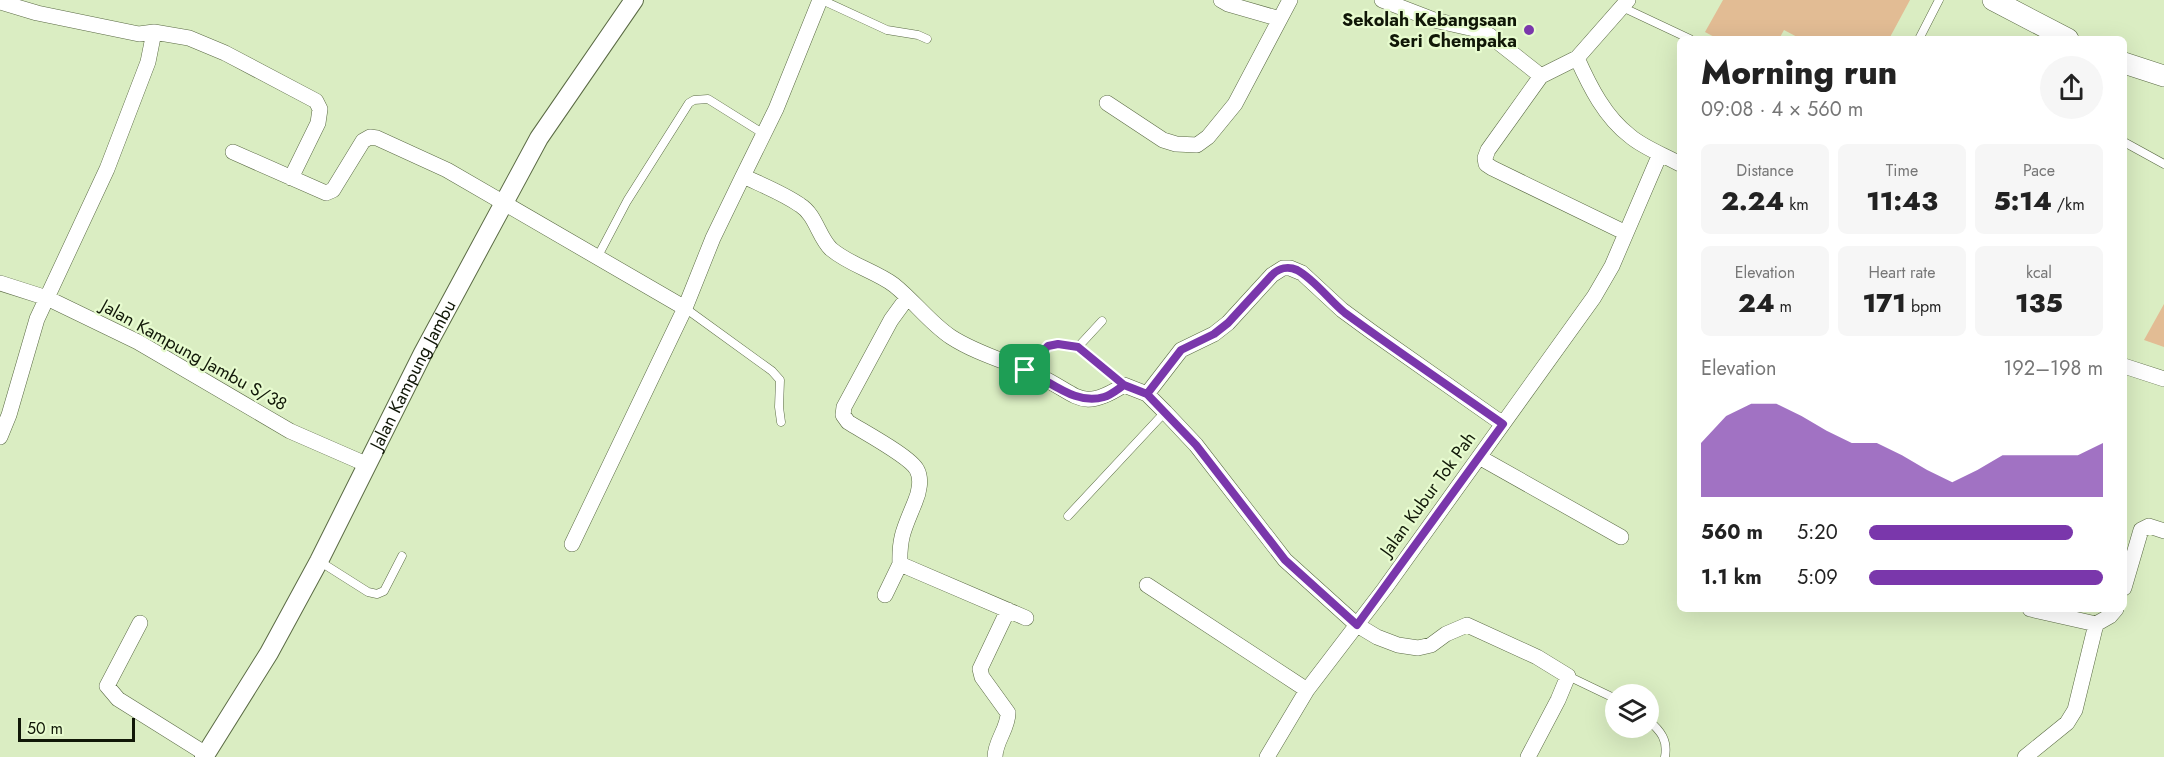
<!DOCTYPE html>
<html lang="en">
<head>
<meta charset="utf-8">
<style>
	:root { --surface:#fff; --page:#f6f6f6; --text:#222; --muted:#767676; --accent:#7a37ab }
	body { margin:0; font-family:Jost,sans-serif; background:var(--page); color:var(--text); height:100vh; display:flex; flex-direction:column; font-size:22px; white-space:nowrap }
	* { box-sizing:border-box; margin:0 }
	p { font-size:20px; color:var(--muted) }
	.icon { flex:none; width:33px; height:33px; fill:none; stroke:currentColor; stroke-width:2; stroke-linecap:round; stroke-linejoin:round }
	.map { position:relative; flex:1; overflow:hidden }
	.sheet { position:absolute; left:1677px; top:36px; width:450px; height:576px; display:flex; flex-direction:column; background:var(--surface); border-radius:9px; box-shadow:0 6px 24px #0002 }
	.sheet>* { flex:none }
	.fabs { position:absolute; left:1605px; top:684px; display:grid; gap:12px }
	.fabs a { display:grid; place-items:center; width:54px; height:54px; border-radius:50%; background:var(--surface); box-shadow:0 6px 24px #0002; font-size:30px }
	.scale { position:absolute; left:18px; bottom:15px; width:117px; box-sizing:border-box; padding-left:6px; border:3px solid #101707; border-top:0; font-size:16px; line-height:21px; white-space:nowrap; color:#101707; -webkit-text-stroke:4px #e7fbcf; paint-order:stroke }
	.pin { position:absolute; display:grid; place-items:center; width:51px; height:51px; color:#fff; margin:-26px; border-radius:12px; box-shadow:0 3px 9px #0006 }
	.round { display:grid; place-items:center; flex:none; width:63px; height:63px; border-radius:32px; background:var(--page) }
	.head { display:flex; align-items:center; justify-content:space-between; height:102px; padding:0 24px }
	h1 { font-size:33px; font-weight:800; line-height:45px }
	.figures { display:grid; grid-template-columns:repeat(3,1fr); gap:9px; height:102px; padding:6px 24px }
	.figures div { display:grid; align-content:center; border-radius:9px; background:var(--page); text-align:center }
	.figures b { font-size:26px; font-weight:800 }
	.figures small { font-size:16px; font-weight:400 }
	.figures p { font-size:16px }
	.chart { height:168px; padding:12px 24px }
	.chart p { display:flex; justify-content:space-between }
	.chart svg { width:100%; height:108px; margin-top:6px; fill:var(--accent); opacity:.7 }
	ul { padding:0 24px; list-style:none; font-size:20px }
	li { display:grid; grid-template-columns:96px 72px 1fr; align-items:center; height:45px }
	li i { height:15px; border-radius:8px; background:var(--accent) }
	.map>svg:first-child { display:block }
	.green { fill:#e2bc94 }
	.lines { fill:none; stroke-linecap:round; stroke-linejoin:round }
	.service-casing { stroke:#5a6a44; stroke-width:9 }
	.minor-casing { stroke:#5a6a44; stroke-width:16 }
	.tertiary-casing { stroke:#5a6a44; stroke-width:20 }
	.secondary-casing { stroke:#5a6a44; stroke-width:22 }
	.service { stroke:#fff; stroke-width:8 }
	.minor { stroke:#fff; stroke-width:15 }
	.tertiary { stroke:#fff; stroke-width:18 }
	.secondary { stroke:#fff; stroke-width:21 }
	.route-casing { stroke:#fff; stroke-width:12 }
	.route { stroke:#7a37ab; stroke-width:8 }
	.poi-dot { fill:#7a37ab; stroke:#e7fbcf; stroke-width:2 }
	.labels { text-anchor:middle; dominant-baseline:central; stroke-width:4.5; stroke-linejoin:round; paint-order:stroke }
	.poi-label { font-size:18px; font-weight:bold; fill:#101707; stroke:#e7fbcf; text-anchor:end }
	.street-label { font-size:18px; fill:#101707; stroke:#e7fbcf }
</style>
</head>
<body>
<div class="map">
<svg width="2164" height="757" viewBox="0 0 2164 757">
	<rect width="100%" height="100%" fill="#daedc2"/>
	<path class="green" d="M 1723,0 L 1910,0 L 1889,39 L 1801,39 L 1784,30 L 1779,39 L 1718,39 L 1705,32 Z
		M 2164,304 L 2164,347 L 2144,340 Z"/>
	<g class="lines">
		<defs>
			<path id="service" d="M 822,0 L 887,30 L 918,35 L 927,39
				M 1622,7 L 1690,39
				M 1919,39 L 1939,0
				M 2124,142 L 2164,164
				M 598,256 L 627,201 L 689,103 L 694,100 L 708,99 L 764,134
				M 685,308 L 772,371 L 780,380 L 779,407 L 781,422
				M 1078,347 L 1124,385
				M 1025,370 C 1045,346 1046,342 1078,347 L 1102,321
				M 1068,516 L 1165,412
				M 319,561 L 368,592 L 377,594 L 384,591 L 402,556
				M 1568,676 L 1616,699
				M 1648,720 C 1661,731 1668,740 1665,757"/>
			<path id="minor" d="M 1221,0 L 1228,4 L 1280,19
				M 1382,0 L 1434,20 L 1474,29 L 1489,35 L 1541,76 L 1577,58 L 1628,0
				M 0,2 L 37,13 L 139,34 L 154,32 L 189,38 L 225,53 L 316,101 L 320,109 L 318,123 L 291,178
				M 1577,58 C 1590,87 1605,117 1630,136 C 1644,148 1664,155 1680,164
				M 1541,76 L 1488,150 L 1485,158 L 1486,164 L 1492,168 L 1626,233
				M 1107,103 L 1163,140 L 1176,144 L 1197,145 L 1208,137 L 1235,104 L 1290,0
				M 233,152 L 326,193 L 333,190 L 336,185 L 363,141 L 370,137 L 377,138 L 447,170 L 685,308 L 713,238 L 743,176 C 762,185 783,193 800,205 C 816,215 818,236 831,249 C 850,265 875,271 894,285 C 914,301 930,323 951,337 C 979,355 1010,362 1039,376 C 1078,394 1080,413 1124,385 L 1147,394 L 1165,412 L 1196,445 L 1285,560 L 1357,625 L 1377,637 L 1398,645 L 1418,648 L 1431,645 L 1446,634 L 1467,625 L 1537,657 L 1568,676 L 1558,700 L 1528,757
				M 743,176 L 776,109 L 820,0
				M 0,283 L 47,298 L 138,342 L 290,431 L 368,465
				M 907,298 L 891,320 L 844,407 L 843,415 L 848,422 C 862,431 911,457 917,470 C 922,479 919,493 915,502 C 905,527 899,536 900,564 L 1026,618
				M 2124,366 L 2164,379
				M 1147,394 L 1181,350 L 1214,334 L 1228,323 L 1272,275 L 1283,268 L 1290,268 L 1302,273 L 1342,310 L 1372,332 L 1503,424
				M 0,437 L 9,415 L 37,319 L 107,169 L 148,62 L 154,32
				M 1479,457 L 1621,537
				M 572,544 L 685,308
				M 1147,585 L 1307,690
				M 2124,588 L 2141,530 L 2149,526 L 2164,531
				M 885,595 L 900,564
				M 2030,609 L 2096,624 L 2110,616 L 2116,609
				M 140,623 L 107,686 L 118,699 L 206,754
				M 995,757 C 995,741 1008,729 1008,713 L 982,677 L 980,669 L 1008,610
				M 1267,757 L 1307,690 L 1385,588 L 1594,297 L 1612,266 L 1660,154
				M 2025,757 L 2067,723 L 2075,710 L 2096,624"/>
			<g id="tertiary">
				<path id="s1" d="M 204,757 L 269,653 L 319,561 L 423,353 L 539,138 L 634,0"/>
			</g>
			<path id="secondary" d="M 1993,0 L 2068,39
				M 2124,63 L 2164,76"/>
		</defs>
		<use href="#service" class="service-casing"/>
		<use href="#minor" class="minor-casing"/>
		<use href="#tertiary" class="tertiary-casing"/>
		<use href="#secondary" class="secondary-casing"/>
		<use href="#service" class="service"/>
		<use href="#minor" class="minor"/>
		<use href="#tertiary" class="tertiary"/>
		<use href="#secondary" class="secondary"/>
	</g>
	<g class="lines">
		<defs>
			<path id="route" d="M 1025,370 C 1050,380 1075,406 1104,397 C 1111,395 1118,389 1124,385 L 1147,394 L 1181,350 L 1214,334 L 1228,323 L 1272,275 C 1279,268 1288,266 1297,270 C 1314,279 1330,301 1345,313 C 1397,351 1450,387 1503,424 L 1357,625 L 1285,560 L 1196,445 L 1147,394 L 1124,385 L 1078,347 L 1058,344 L 1048,346 L 1025,370"/>
		</defs>
		<use href="#route" class="route-casing"/>
		<use href="#route" class="route"/>
	</g>
	<circle class="poi-dot" cx="1529" cy="30" r="6"/>
	<g class="labels">
		<g class="poi-label">
			<text x="1517" y="20">Sekolah Kebangsaan<tspan x="1517" dy="21">Seri Chempaka</tspan></text>
		</g>
		<g class="street-label">
			<text transform="translate(194 355) rotate(29)">Jalan Kampung Jambu S/38</text>
			<text stroke="none"><textPath href="#s1" startOffset="436">Jalan Kampung Jambu</textPath></text>
			<text transform="translate(1428 494) rotate(-54)">Jalan Kubur Tok Pah</text>
		</g>
	</g>
</svg>
<div class="fabs">
<a><svg class="icon" aria-label="layers" viewBox="0 0 24 24"><path d="M12 4l9 5-9 5-9-5zM3 14l9 5 9-5"/></svg></a>
</div>
<div class="scale">50 m</div>
<div class="pin" style="left:1025px;top:370px;background:#1e9e55"><svg class="icon" aria-label="arrive" viewBox="0 0 24 24"><path d="M6 21V4h12l-3 4 3 4H6"/></svg></div>
<section class="sheet">
<div class="head"><div><h1>Morning run</h1><p>09:08 · 4 × 560 m</p></div><a class="round"><svg class="icon" aria-label="share" viewBox="0 0 24 24"><path d="M12 15V3M7 8l5-5 5 5M5 13v7h14v-7"/></svg></a></div>
<div class="figures">
<div><p>Distance</p><b>2.24<small> km</small></b></div>
<div><p>Time</p><b>11:43</b></div>
<div><p>Pace</p><b>5:14<small> /km</small></b></div>
</div>
<div class="figures">
<div><p>Elevation</p><b>24<small> m</small></b></div>
<div><p>Heart rate</p><b>171<small> bpm</small></b></div>
<div><p>kcal</p><b>135</b></div>
</div>
<div class="chart"><p><span>Elevation</span>192–198 m</p>
<svg viewBox="0 0 160 44" preserveAspectRatio="none"><path d="M0 44V22L10 11L20 6L30 6L40 11L50 17L60 22L70 22L80 27L90 33L100 38L110 33L120 27L130 27L140 27L150 27L160 22V44z"/></svg>
</div>
<ul>
<li><b>560 m</b>5:20<i style="width:87%"></i></li>
<li><b>1.1 km</b>5:09<i style="width:100%"></i></li>
</ul>
</section>
</div>
</body>
</html>
